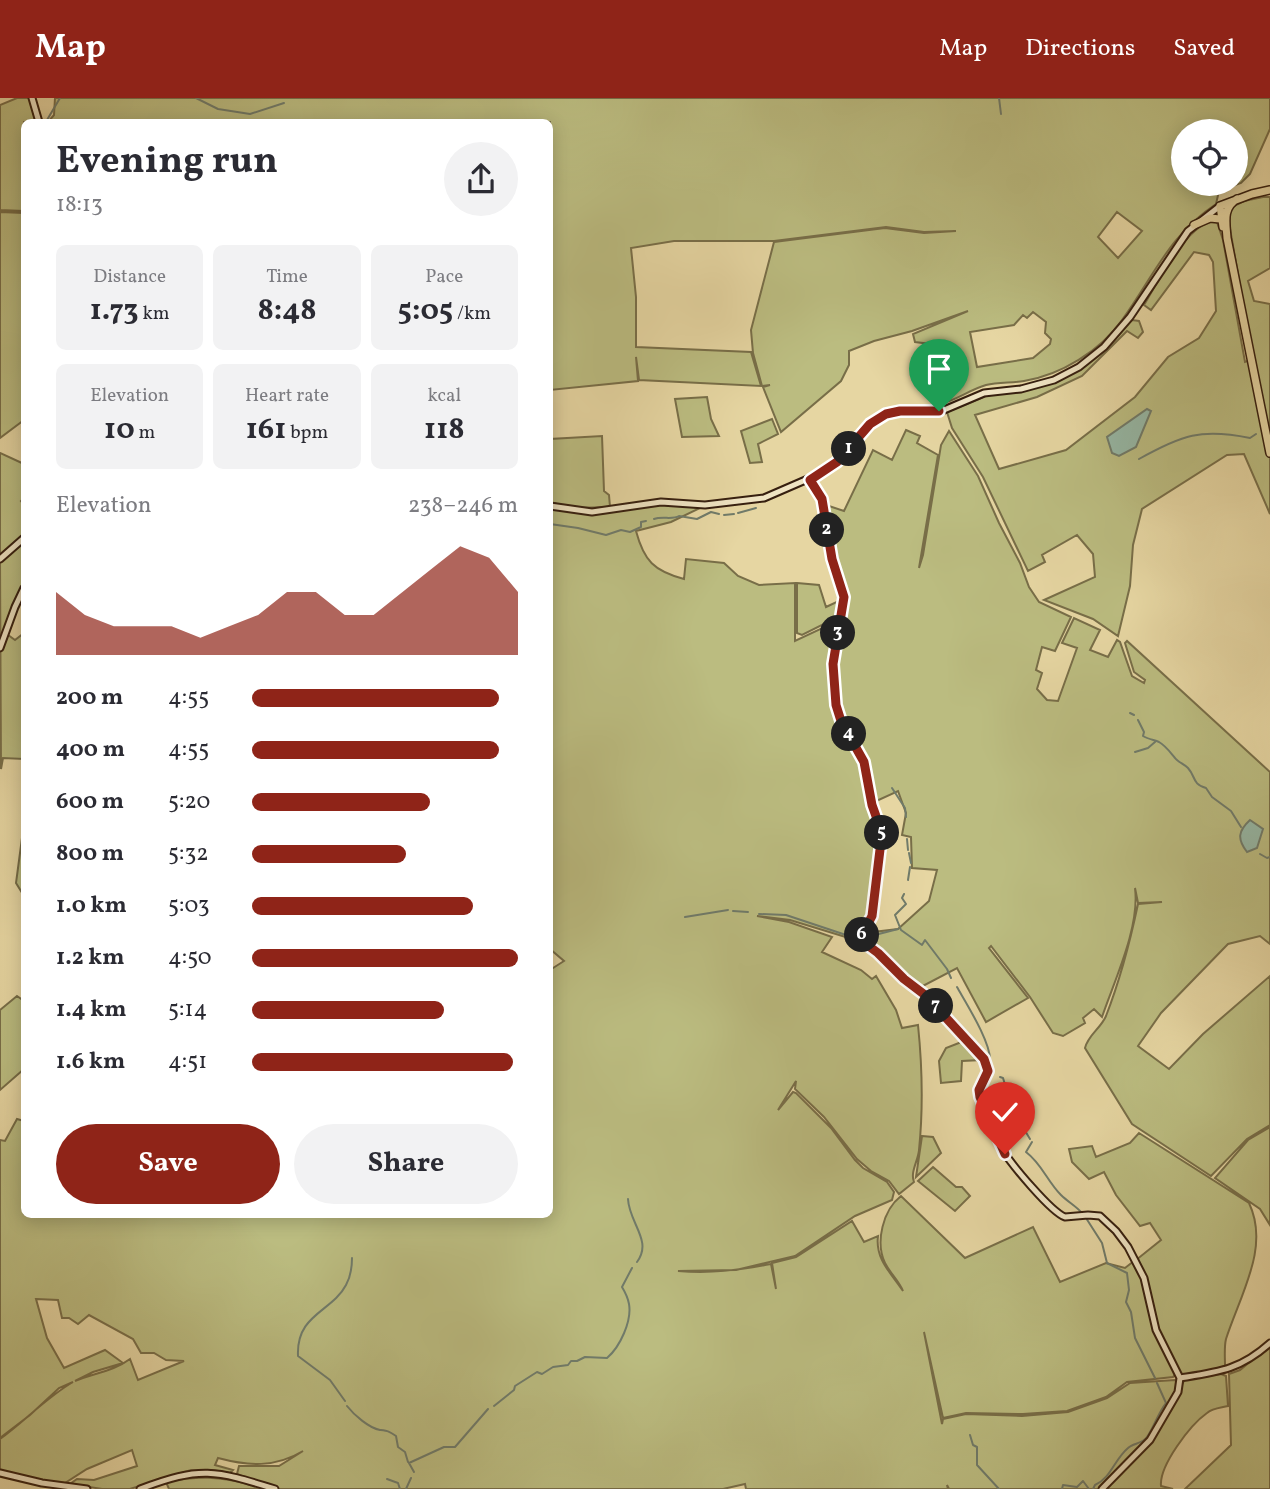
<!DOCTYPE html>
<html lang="en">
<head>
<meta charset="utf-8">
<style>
	:root { --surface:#fff; --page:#f2f2f3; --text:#2b2b33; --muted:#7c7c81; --accent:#8f2418 }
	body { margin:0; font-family:Vollkorn,serif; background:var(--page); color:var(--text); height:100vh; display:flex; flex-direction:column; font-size:26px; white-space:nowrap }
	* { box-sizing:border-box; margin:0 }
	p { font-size:23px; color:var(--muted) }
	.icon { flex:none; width:38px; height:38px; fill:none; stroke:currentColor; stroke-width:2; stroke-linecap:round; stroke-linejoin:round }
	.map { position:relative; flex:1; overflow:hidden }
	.panel { position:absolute; left:21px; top:21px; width:532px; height:1099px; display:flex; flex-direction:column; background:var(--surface); border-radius:10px; box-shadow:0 4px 18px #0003 }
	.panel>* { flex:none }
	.tools { position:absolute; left:1171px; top:21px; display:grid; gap:14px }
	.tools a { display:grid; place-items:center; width:77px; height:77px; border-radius:50%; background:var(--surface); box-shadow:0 4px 18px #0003; font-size:35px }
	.pin { position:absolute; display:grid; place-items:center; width:60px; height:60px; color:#fff; margin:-72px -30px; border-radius:50% 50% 50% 0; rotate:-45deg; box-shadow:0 0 7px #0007 }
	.pin .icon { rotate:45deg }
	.km { position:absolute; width:35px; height:35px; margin:-18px; border-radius:50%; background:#222; color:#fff; font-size:19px; line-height:35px; text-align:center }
	.round { display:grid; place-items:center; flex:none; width:74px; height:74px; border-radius:37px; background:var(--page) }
	.head { display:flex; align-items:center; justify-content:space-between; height:119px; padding:0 35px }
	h1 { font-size:38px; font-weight:700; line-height:52px }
	.stats { display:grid; grid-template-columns:repeat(3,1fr); gap:10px; height:119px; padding:7px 35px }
	.stats div { display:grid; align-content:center; border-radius:10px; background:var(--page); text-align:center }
	.stats b { font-size:30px; font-weight:700 }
	.stats small { font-size:19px; font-weight:400 }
	.stats p { font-size:19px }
	.chart { height:196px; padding:14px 35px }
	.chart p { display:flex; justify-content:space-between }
	.chart svg { width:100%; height:126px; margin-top:7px; fill:var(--accent); opacity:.7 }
	.primary-button { display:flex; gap:14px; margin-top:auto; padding:14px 35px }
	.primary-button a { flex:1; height:80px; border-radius:42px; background:var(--accent); color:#fff; font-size:28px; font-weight:700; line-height:80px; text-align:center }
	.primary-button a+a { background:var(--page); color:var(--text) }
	ul { padding:0 35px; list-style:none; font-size:23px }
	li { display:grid; grid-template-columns:112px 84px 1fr; align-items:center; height:52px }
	li i { height:18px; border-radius:9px; background:var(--accent) }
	header { display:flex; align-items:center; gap:42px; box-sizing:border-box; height:98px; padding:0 35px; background:var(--accent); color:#fff }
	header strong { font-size:33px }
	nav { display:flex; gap:38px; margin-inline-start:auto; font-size:24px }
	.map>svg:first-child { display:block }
	.green { fill:#bbbc80; stroke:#786e48; stroke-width:2; fill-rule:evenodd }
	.water { fill:#96b9a7; stroke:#707b6a; stroke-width:2 }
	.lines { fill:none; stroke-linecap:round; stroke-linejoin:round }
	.stream { stroke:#707b6a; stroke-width:2 }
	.secondary-casing { stroke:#361f0f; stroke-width:9 }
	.primary-casing { stroke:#361f0f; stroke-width:10 }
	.secondary { stroke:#efe4c3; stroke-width:5 }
	.primary { stroke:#e6d6a2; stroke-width:7 }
	.route-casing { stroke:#fff; stroke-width:14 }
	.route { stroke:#8f2418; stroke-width:9 }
</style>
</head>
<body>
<header>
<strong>Map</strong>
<nav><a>Map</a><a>Directions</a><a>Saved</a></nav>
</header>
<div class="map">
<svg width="1270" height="1391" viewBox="0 0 1270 1391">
	<rect width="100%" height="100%" fill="#e6d6a2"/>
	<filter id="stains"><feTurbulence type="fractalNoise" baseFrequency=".00286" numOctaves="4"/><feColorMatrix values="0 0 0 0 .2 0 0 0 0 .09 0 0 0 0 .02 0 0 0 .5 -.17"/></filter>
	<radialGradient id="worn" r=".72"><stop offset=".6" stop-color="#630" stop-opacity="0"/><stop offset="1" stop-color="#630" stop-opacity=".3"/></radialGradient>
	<path class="green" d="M 17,0 L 30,0 L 37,24 L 24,24 L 24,113 L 0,112 L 0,7 Z
		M 55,0 L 1270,0 L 1270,31 L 1250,76 L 1241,85 L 1219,93 L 1216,106 C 1169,137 1154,178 1122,222 C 1100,253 1061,277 1024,283 C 1011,285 998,284 986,287 C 968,292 955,304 936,307 L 932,270 L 948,271 L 947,248 L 915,244 L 913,236 L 968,213 L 912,233 L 874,243 L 849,253 L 849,267 L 841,283 L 781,334 L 763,289 L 770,287 L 762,288 L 753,255 L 751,232 L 774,144 L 885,130 L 924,135 L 956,133 L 924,134 L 886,129 L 774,143 L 674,143 L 631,150 L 636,199 L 636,249 L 751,254 L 761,288 L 639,282 L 636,259 L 638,283 L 550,292 L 550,24 L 48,24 L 54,17 ZM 1183,33 L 1236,33 L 1236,86 L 1183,86 ZM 1117,114 L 1142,133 L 1118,160 L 1098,139 ZM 1033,214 L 1046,224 L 1045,235 L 1051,241 L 1050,246 L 1033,260 L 977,269 L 970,234 L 1014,227 L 1023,217 L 1027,220 Z
		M 1263,99 L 1270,99 L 1270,170 L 1248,183 L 1254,203 L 1270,206 L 1270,416 L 1244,356 L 1227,357 L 1142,411 L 1133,447 L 1130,488 L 1118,538 L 1093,521 L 1044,502 L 1095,479 L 1093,456 L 1077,437 L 1042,457 L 1045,464 L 1028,473 L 983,379 L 952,330 L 947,314 L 986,298 L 1056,283 L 1096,259 L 1132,222 L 1139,223 L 1143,234 L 1138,240 L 1127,233 L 1082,278 L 1037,299 L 975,317 L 999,371 L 1066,352 L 1135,299 L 1168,259 L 1199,240 L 1216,213 L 1213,164 L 1209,157 L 1194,154 L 1151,212 L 1144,207 C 1157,186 1189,120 1217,124 L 1223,142 L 1245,264 L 1253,261 L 1229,125 L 1230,110 L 1244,103 Z
		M 0,114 L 24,115 L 24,322 L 0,340 Z
		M 707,299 L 711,321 L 719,338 L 682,339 L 675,301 Z
		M 772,321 L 778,336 L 758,346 L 762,364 L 750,365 L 741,333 Z
		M 906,332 L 920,338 L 917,345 L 938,357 L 919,470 L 923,457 L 941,347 L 949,333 L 978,378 L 999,425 L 1020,465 L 1029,489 L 1039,504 L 1071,519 L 1055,553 L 1042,549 L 1036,572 L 1042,575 L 1037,591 L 1047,602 L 1058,603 L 1077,550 L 1062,545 L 1074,520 L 1100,532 L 1090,552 L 1108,559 L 1117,542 L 1120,544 L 1132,578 L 1144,585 L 1145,582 L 1134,574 L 1125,545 L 1127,543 L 1270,674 L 1270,846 L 1260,838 L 1228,846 L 1161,915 L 1138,948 L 1169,971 L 1203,936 L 1270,878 L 1270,1027 L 1247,1041 L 1211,1078 L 1132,1026 L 1085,950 C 1088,937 1101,930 1106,918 C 1120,882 1130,844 1138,806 L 1162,804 L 1138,805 L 1135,790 C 1140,829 1115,881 1102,919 L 1094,911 L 1083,920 L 1085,925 L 1063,938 L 1053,935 L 1030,899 L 991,848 L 989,850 L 1028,900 L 986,924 L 957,870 L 919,890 L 866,846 L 864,841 L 865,835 L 898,831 L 929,803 L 937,772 L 912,770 L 911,739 L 902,737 L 906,715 L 898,693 L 872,705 L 865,664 L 841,619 L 837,605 L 835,566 L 846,499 L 834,456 L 826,407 L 844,413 L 873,352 L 892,362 Z
		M 602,338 L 604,393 L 609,397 L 610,409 L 572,410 L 550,404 L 550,341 Z
		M 0,355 L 24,366 L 24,400 L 21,403 L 24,407 L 24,437 L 0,459 Z
		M 660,406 L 702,409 L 671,424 L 636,433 C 644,463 654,473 684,481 L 686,461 L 724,465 L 738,478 L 759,487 L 795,485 L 795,543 L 833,525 L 837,527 L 830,586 L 834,609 L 858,655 L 869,704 L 879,730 L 869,822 L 857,840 L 852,841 L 790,822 L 757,818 L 789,824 L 832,839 L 822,854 L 861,872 L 872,881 L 876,878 L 896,912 L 902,930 L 918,927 C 922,966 923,1013 919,1052 C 918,1063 910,1074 914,1084 L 899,1096 L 889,1083 L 871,1073 L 857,1061 L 824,1019 L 795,991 L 796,983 L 778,1012 L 793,994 L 796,995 L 831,1030 L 855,1062 L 863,1070 L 887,1084 L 894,1094 L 892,1102 L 855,1118 L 795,1158 L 736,1172 L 678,1173 C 711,1176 739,1172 771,1166 L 776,1191 L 772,1165 L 796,1159 L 852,1123 L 864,1144 L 878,1138 C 875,1161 891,1175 903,1193 C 899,1183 890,1175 885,1165 C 875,1144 883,1112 901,1098 L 965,1160 L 1033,1129 L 1060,1184 L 1106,1165 L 1125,1170 L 1134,1163 L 1142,1178 L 1154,1233 L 1176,1276 L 1173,1279 L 1127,1284 L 1106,1299 L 1067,1313 L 1023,1316 L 966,1315 L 943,1320 L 924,1234 L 942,1326 L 943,1321 L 966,1316 L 1022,1318 L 1068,1314 L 1107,1300 L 1130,1285 L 1175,1282 L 1178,1284 L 1177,1293 L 1147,1341 L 1104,1391 L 949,1391 L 947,1387 L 948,1391 L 746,1391 L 745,1386 L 723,1391 L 169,1391 L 166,1384 C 197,1378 220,1378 250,1387 L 252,1382 L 237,1376 L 239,1368 L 279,1368 L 303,1353 C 275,1370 248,1368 218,1360 L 215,1367 L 233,1372 L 230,1375 L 212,1372 L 191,1372 L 130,1391 L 102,1391 L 70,1386 L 77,1381 L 94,1382 L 137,1368 L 132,1352 L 87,1371 L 65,1385 L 40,1383 L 0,1372 L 0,1341 C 25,1323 47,1299 73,1284 L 59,1290 L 30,1317 L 0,1340 L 0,1042 L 5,1043 L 17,1021 L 24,1023 L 24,1116 L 550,1116 L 550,872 L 564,863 L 550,851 L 550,410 C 587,417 622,411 660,406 ZM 36,1201 L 58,1202 L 62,1220 L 69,1220 L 78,1226 L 89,1217 L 133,1241 L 141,1255 L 154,1255 L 166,1262 L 184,1263 L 138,1282 L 130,1261 C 114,1273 94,1275 75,1283 L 93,1274 L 123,1265 L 105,1252 L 64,1270 L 47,1240 Z
		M 24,442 L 24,486 L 4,534 L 15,542 L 24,535 L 24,661 L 3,660 L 1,671 L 0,463 Z
		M 797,485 L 819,487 L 826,509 L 843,501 L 838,519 L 802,537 L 797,535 Z
		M 24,725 L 24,798 L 16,785 Z
		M 17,898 L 24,903 L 24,971 L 0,992 L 0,912 Z
		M 964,943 L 981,962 L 962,963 L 961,983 L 941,985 L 939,963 L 946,950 Z
		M 1270,1029 L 1270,1127 L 1260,1111 L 1215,1080 L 1248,1042 Z
		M 1139,1035 L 1249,1105 C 1270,1149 1241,1195 1226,1241 C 1224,1249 1225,1259 1225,1268 L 1210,1273 L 1184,1277 L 1180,1275 L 1157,1231 L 1136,1162 L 1161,1142 L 1150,1125 L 1140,1128 L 1116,1097 L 1104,1074 L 1089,1081 L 1072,1064 L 1069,1051 L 1092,1048 L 1096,1059 L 1130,1045 Z
		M 922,1038 L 933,1039 L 941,1055 L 916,1079 Z
		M 933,1069 L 956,1089 L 962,1089 L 970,1098 L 955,1113 L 918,1083 Z
		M 1270,1247 L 1270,1391 L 1185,1391 L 1231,1347 L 1229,1276 L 1240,1272 Z
		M 1221,1276 L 1226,1278 L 1228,1308 C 1220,1310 1213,1310 1207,1315 C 1190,1327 1159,1368 1161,1388 L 1173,1391 L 1104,1391 L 1151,1343 L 1185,1281 Z"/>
	<path class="water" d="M 1147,311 L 1151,313 L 1136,349 L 1119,358 L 1112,355 L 1107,339 Z
		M 1250,722 L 1263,731 L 1257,750 L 1247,754 C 1237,741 1238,733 1250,722 Z"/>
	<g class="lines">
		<path class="stream" d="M 196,0 L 218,11 L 250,16 L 284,5
			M 999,0 L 1001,16
			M 47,22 L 60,0
			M 1139,361 C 1182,337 1201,330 1250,340 L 1256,336
			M 738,415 L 756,410
			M 724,417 L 734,416
			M 654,421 C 662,418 673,422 679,418 L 697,421 L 711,414 L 719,416
			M 550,426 L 578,430 L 606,437 L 621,432 L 630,434 L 641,429 L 641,424 L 646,423
			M 1130,615 L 1134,617
			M 1138,622 L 1144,634 L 1143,638 C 1148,641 1154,642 1159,644 C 1166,648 1170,654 1175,660 C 1178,664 1184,666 1188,670 C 1196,679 1192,686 1206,690 L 1212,699 L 1231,713 L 1241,729
			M 1135,654 L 1148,650 L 1155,644
			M 892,690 L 905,710 L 906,719
			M 907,741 L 908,752
			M 909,755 L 911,765
			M 1260,756 L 1267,760 L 1270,759
			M 908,782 L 910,769
			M 904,796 L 902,800 L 906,806 L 895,817 L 901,832 L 922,847 L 925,842 L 947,871 L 951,880
			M 733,813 L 748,814
			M 759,816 L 786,817 L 852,839
			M 685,819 L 728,812
			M 865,840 L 869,841 L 871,838 L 898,831
			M 957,889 C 966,905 992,946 990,964
			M 1000,979 L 1003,980 L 1013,1013 L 1030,1041
			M 1032,1044 L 1026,1054 C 1042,1066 1047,1083 1061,1097 C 1068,1104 1076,1108 1082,1115
			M 628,1101 C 629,1125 653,1143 637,1164
			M 1086,1120 L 1102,1145 L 1107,1165 L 1127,1175 L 1129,1192 L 1126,1204 L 1131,1214 L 1135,1240 L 1155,1280
			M 345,1303 L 330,1282 L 298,1258 C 296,1216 332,1214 346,1187 C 351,1178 352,1169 352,1160
			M 347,1308 C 354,1317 369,1330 380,1332 C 388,1333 389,1333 396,1338 L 398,1349 L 405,1354 L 408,1364
			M 494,1308 L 514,1292 L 515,1288 L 537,1274 L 542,1276 L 553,1269 L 568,1267 L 571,1263 L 577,1263 L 585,1259 L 607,1260 C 620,1249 632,1223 629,1206 C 628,1200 625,1194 622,1189 L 632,1170
			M 970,1337 L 973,1347 L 977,1349 L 977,1367 L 999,1391
			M 414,1374 L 409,1365 L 444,1349 L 455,1349 L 488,1311
			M 387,1381 L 398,1385 L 400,1391
			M 406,1391 L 411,1380
			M 1062,1391 L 1063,1387 L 1077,1389 L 1083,1383 L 1089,1391
			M 1093,1391 L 1095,1387 C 1111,1380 1114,1362 1128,1350 C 1133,1345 1142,1346 1147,1339 C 1154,1329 1158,1315 1166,1305 L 1157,1285"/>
		<defs>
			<path id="secondary" d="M 32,0 L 39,24
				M 810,382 L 823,401 L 833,461 L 844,499 L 833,566 L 836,607 L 841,623 L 864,664 L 871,707 L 882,735 L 872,818 L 863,835 L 862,843 L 878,855 L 904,881 L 925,897 L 984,961 L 988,973 L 979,995 C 984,1014 993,1035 1002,1051 C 1011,1066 1051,1114 1065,1119 L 1088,1117 L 1100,1118 L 1116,1133 L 1128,1149 L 1144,1180 L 1156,1232 L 1180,1280 L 1178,1294 L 1150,1342 L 1102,1391
				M 550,408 L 592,414 L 661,404 L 705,407 L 764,400 L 824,374 L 844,357 L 870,326 L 886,316 L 900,313 L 944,312 L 984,295 L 1021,291 L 1054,282 L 1079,269 L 1104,249 L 1130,219 L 1188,133 L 1220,108
				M 0,461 L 24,440
				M 0,550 L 15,509 L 24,490
				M 1180,1280 C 1218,1274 1240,1272 1270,1245
				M 0,1375 L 42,1385 L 87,1391
				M 140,1391 C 201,1368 214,1372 275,1391"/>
			<path id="primary" d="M 1237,101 C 1222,110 1226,125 1227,140 L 1270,355
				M 1220,108 L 1252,96 L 1270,92
				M 1220,108 L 1223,129
				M 1194,127 L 1210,120 L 1220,121"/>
		</defs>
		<use href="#secondary" class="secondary-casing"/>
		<use href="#primary" class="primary-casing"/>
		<use href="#secondary" class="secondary"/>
		<use href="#primary" class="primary"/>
	</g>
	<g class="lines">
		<defs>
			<path id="route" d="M 939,313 L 900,313 L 886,316 L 870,326 L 837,364 L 810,382 L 822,401 L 832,461 L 844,499 L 833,566 L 836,607 L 841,623 L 864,664 L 872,707 L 882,735 L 872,818 L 863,835 L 862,843 L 878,855 L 904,881 L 925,897 L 984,961 L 988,973 L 979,992 L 980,999 L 1005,1056"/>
		</defs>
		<use href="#route" class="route-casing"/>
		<use href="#route" class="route"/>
	</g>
	<rect width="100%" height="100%" filter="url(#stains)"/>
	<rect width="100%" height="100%" fill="url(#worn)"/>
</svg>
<div class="tools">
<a><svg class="icon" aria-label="locate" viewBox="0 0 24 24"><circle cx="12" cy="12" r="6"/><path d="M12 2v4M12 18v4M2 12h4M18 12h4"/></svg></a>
</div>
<div class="pin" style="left:939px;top:313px;background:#1e9e55"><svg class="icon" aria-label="arrive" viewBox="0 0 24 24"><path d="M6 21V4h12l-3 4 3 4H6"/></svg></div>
<div class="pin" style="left:1005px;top:1056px;background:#d93025"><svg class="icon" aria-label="check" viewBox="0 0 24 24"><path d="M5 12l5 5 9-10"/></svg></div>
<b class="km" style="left:849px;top:351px">1</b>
<b class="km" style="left:827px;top:432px">2</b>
<b class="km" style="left:838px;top:535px">3</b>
<b class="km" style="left:849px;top:636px">4</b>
<b class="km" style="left:882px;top:735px">5</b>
<b class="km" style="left:862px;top:837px">6</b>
<b class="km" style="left:936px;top:908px">7</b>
<section class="panel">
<div class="head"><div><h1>Evening run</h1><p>18:13</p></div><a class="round"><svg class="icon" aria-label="share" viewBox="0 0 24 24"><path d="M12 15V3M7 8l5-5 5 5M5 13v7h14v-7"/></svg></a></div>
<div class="stats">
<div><p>Distance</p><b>1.73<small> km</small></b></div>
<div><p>Time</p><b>8:48</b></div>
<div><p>Pace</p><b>5:05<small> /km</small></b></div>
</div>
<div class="stats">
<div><p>Elevation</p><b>10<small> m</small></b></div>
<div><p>Heart rate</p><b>161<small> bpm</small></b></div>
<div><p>kcal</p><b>118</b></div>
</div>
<div class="chart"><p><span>Elevation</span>238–246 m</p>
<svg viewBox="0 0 160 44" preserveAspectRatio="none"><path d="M0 44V22L10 30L20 34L30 34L40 34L50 38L60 34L70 30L80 22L90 22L100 30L110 30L120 22L130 14L140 6L150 10L160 22V44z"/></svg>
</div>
<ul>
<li><b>200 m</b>4:55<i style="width:93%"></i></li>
<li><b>400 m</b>4:55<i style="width:93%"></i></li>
<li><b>600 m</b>5:20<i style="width:67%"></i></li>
<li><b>800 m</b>5:32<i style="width:58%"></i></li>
<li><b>1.0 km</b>5:03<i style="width:83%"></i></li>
<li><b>1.2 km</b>4:50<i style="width:100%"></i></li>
<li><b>1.4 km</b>5:14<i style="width:72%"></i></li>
<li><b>1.6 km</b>4:51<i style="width:98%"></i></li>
</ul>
<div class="primary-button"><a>Save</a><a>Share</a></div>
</section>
</div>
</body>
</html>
